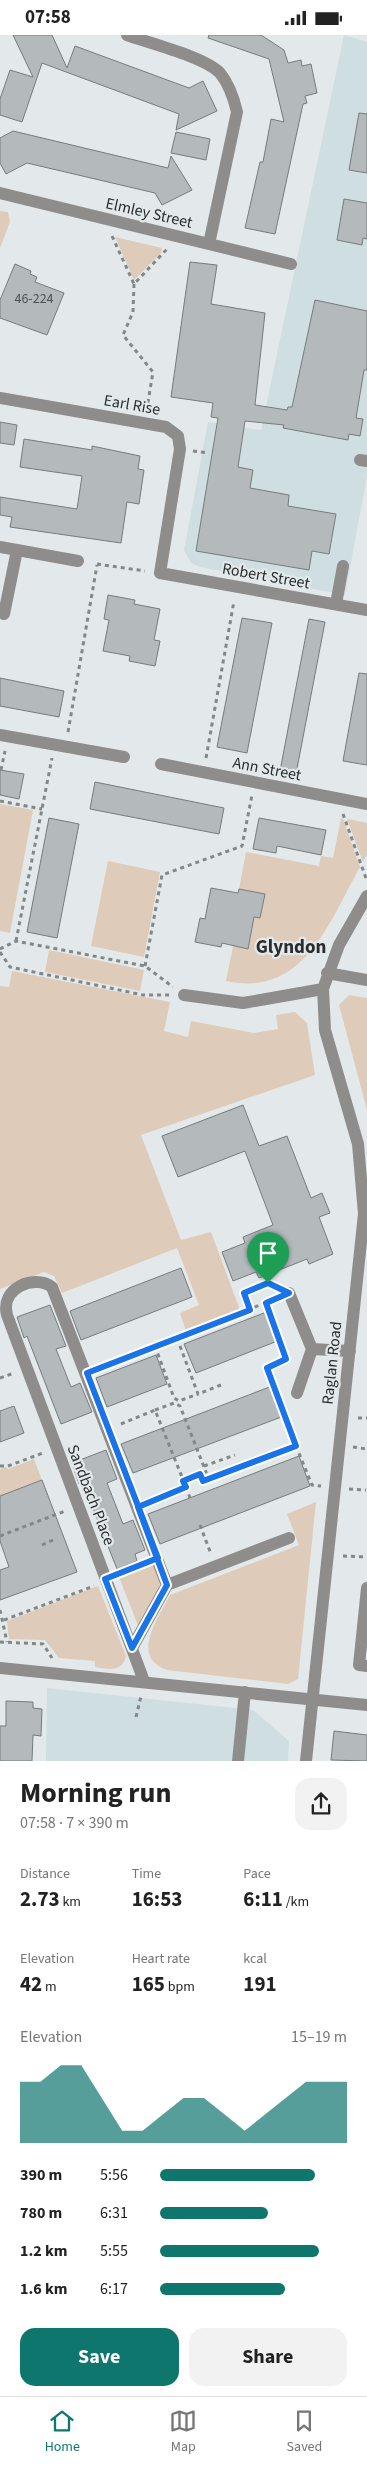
<!DOCTYPE html>
<html lang="en">
<head>
<meta charset="utf-8">
<style>
	:root { --surface:#fff; --page:#f2f2f2; --text:#222; --muted:#767676; --line:#e0e0e0; --accent:#0f766e }
	body { margin:0; font-family:"Source Sans 3",sans-serif; background:var(--page); color:var(--text); height:100vh; display:flex; flex-direction:column; font-size:19px; white-space:nowrap }
	* { box-sizing:border-box; margin:0 }
	p { font-size:16px; color:var(--muted) }
	.icon { flex:none; width:28px; height:28px; fill:none; stroke:currentColor; stroke-width:2; stroke-linecap:round; stroke-linejoin:round }
	.map { position:relative; height:1726px; overflow:hidden }
	.sheet { display:flex; flex-direction:column; background:var(--surface); flex:1 }
	.sheet>* { flex:none }
	.pin { position:absolute; display:grid; place-items:center; width:42px; height:42px; color:#fff; margin:-51px -21px; border-radius:50% 50% 50% 0; rotate:-45deg; box-shadow:0 0 5px #0007 }
	.pin .icon { rotate:45deg }
	.round { display:grid; place-items:center; flex:none; width:52px; height:52px; border-radius:15px; background:var(--page) }
	.summary { display:flex; align-items:center; justify-content:space-between; height:85px; padding:0 20px }
	h1 { font-size:28px; font-weight:700; line-height:38px }
	.metrics { display:grid; grid-template-columns:repeat(3,1fr); gap:8px; height:85px; padding:5px 20px }
	.metrics div { display:grid; align-content:center }
	.metrics b { font-size:21px; font-weight:700 }
	.metrics small { font-size:14px; font-weight:400 }
	.metrics p { font-size:14px }
	.chart { height:140px; padding:10px 20px }
	.chart p { display:flex; justify-content:space-between }
	.chart svg { width:100%; height:90px; margin-top:5px; fill:var(--accent); opacity:.7 }
	.cta { display:flex; gap:10px; margin-top:auto; padding:10px 20px }
	.cta a { flex:1; height:58px; border-radius:15px; background:var(--accent); color:#fff; font-size:20px; font-weight:700; line-height:58px; text-align:center }
	.cta a+a { background:var(--page); color:var(--text) }
	ul { padding:0 20px; list-style:none; font-size:16px }
	li { display:grid; grid-template-columns:80px 60px 1fr; align-items:center; height:38px }
	li i { height:12px; border-radius:6px; background:var(--accent) }
	.status { display:flex; justify-content:space-between; align-items:center; height:35px; padding:0 25px; background:var(--surface); direction:ltr }
	.status svg { height:14px; fill:currentColor }
	.dock { display:flex; justify-content:space-around; align-items:center; height:70px; border-top:1px solid var(--line); background:var(--surface); font-size:14px; color:var(--muted) }
	.dock a { display:grid; justify-items:center; gap:2px }
	.dock .on { color:var(--accent) }
	.map>svg:first-child { display:block }
	.built { fill:#cfdee0 }
	.green { fill:#dfcbba }
	.building { fill:#b4babb; stroke:#767c7d }
	.lines { fill:none; stroke-linecap:round; stroke-linejoin:round }
	.path { stroke:#828787; stroke-width:3; stroke-dasharray:4 4; stroke-linecap:butt }
	.minor { stroke:#8f8d8b; stroke-width:12 }
	.route-casing { stroke:#fff; stroke-width:10 }
	.route { stroke:#1a73e8; stroke-width:6 }
	.labels { text-anchor:middle; dominant-baseline:central; stroke-width:4.5; stroke-linejoin:round; paint-order:stroke }
	.number-label { font-size:14px; fill:#4c5050 }
	.street-label { font-size:16px; fill:#2a2d2d; stroke:#e3e9ea }
	.quarter-label { font-size:19px; font-weight:bold; fill:#2a2d2d; stroke:#e3e9ea }
</style>
</head>
<body>
<div class="status"><b>07:58</b><svg viewBox="0 0 49 12"><path d="M0 12V9h3v3zM5 12V6h3v6zM10 12V3h3v9zM15 12V0h3v12zM26 1h20v11H26zM47 4h2v5h-2z"/></svg></div>
<div class="map">
<svg width="367" height="1726" viewBox="0 0 367 1726">
	<rect width="100%" height="100%" fill="#e3e9ea"/>
	<path class="built" d="M 344,0 L 367,7 L 367,441 L 345,560 L 200,532 L 191,528 L 184,515 L 208,387 L 261,395 Z
		M 47,1653 L 253,1675 L 289,1706 L 288,1726 L 46,1726 Z"/>
	<path class="green" d="M 0,176 L 8,177 L 10,187 L 0,213 Z
		M 115,202 L 162,213 L 161,218 L 134,245 Z
		M 0,769 L 33,775 L 10,898 L 0,896 Z
		M 341,783 L 343,784 L 360,832 C 329,887 304,963 226,946 L 233,911 L 248,913 L 254,882 L 260,883 L 265,859 L 239,854 L 246,817 L 319,831 L 321,821 L 333,823 Z
		M 347,784 L 367,788 L 367,819 L 363,827 Z
		M 108,826 L 160,837 L 144,922 L 91,911 Z
		M 49,915 L 144,935 L 140,956 L 45,937 Z
		M 12,936 L 170,967 L 164,996 L 188,1002 L 191,986 L 254,998 L 278,994 L 276,980 L 295,977 L 307,988 L 315,1040 L 141,1100 L 181,1205 L 211,1197 L 240,1275 L 186,1296 L 180,1278 L 199,1270 L 177,1213 L 62,1258 L 54,1241 L 44,1237 L 0,1254 L 0,951 L 9,952 Z
		M 349,960 L 367,963 L 367,1075 L 339,970 Z
		M 34,1424 L 42,1445 L 0,1461 L 0,1434 L 6,1432 L 8,1434 Z
		M 316,1467 L 298,1644 L 288,1649 L 167,1635 C 129,1622 159,1582 170,1560 L 299,1510 L 287,1479 Z
		M 154,1528 L 160,1548 L 158,1556 L 139,1593 L 119,1542 Z
		M 98,1551 L 126,1621 C 122,1638 109,1634 95,1632 L 95,1626 L 59,1623 L 45,1605 L 9,1604 L 7,1586 Z"/>
	<path class="building" d="M 13,0 L 52,0 L 67,33 L 75,11 L 189,53 L 203,46 L 217,76 L 176,95 L 179,79 L 42,28 L 22,87 L 0,80 L 0,64 L 10,35 L 33,42 Z
		M 209,0 L 261,0 L 284,15 L 288,28 L 301,25 L 302,31 L 311,29 L 317,58 L 305,61 L 307,68 L 303,69 L 275,199 L 245,193 L 260,127 L 263,127 L 271,84 L 284,87 L 269,24 L 208,3 Z
		M 359,78 L 367,79 L 367,138 L 349,135 Z
		M 13,96 L 168,133 L 171,121 L 192,155 L 162,170 L 155,158 L 27,128 L 6,139 L 0,128 L 0,103 Z
		M 176,97 L 210,104 L 206,125 L 171,118 Z
		M 344,164 L 367,168 L 367,204 L 363,203 L 362,210 L 337,205 Z
		M 190,227 L 217,230 L 211,269 L 265,278 L 255,370 L 287,375 L 288,372 L 292,372 L 315,265 L 367,276 L 367,335 L 364,335 L 356,383 L 363,384 L 360,401 L 349,399 L 348,405 L 283,393 L 284,390 L 245,386 L 238,432 L 253,435 L 250,453 L 289,460 L 288,471 L 336,479 L 329,519 L 312,516 L 309,535 L 196,516 L 218,383 L 211,382 L 213,368 L 171,362 Z
		M 15,229 L 31,236 L 30,239 L 37,242 L 35,247 L 64,258 L 47,300 L 0,283 L 0,265 Z
		M 0,387 L 17,390 L 14,410 L 0,408 Z
		M 24,404 L 92,415 L 92,411 L 140,421 L 138,434 L 144,435 L 139,469 L 127,467 L 121,508 L 10,492 L 12,482 L 0,480 L 0,462 L 77,474 L 82,441 L 20,432 Z
		M 108,560 L 135,565 L 134,569 L 160,574 L 154,605 L 160,606 L 155,631 L 129,626 L 130,621 L 103,616 L 109,585 L 104,584 Z
		M 242,583 L 272,588 L 247,718 L 217,712 Z
		M 309,584 L 325,587 L 296,739 L 280,736 Z
		M 359,638 L 367,639 L 367,730 L 343,726 Z
		M 0,643 L 64,656 L 59,682 L 0,671 Z
		M 0,735 L 24,739 L 19,764 L 0,760 Z
		M 95,747 L 224,773 L 219,799 L 90,774 Z
		M 49,783 L 79,789 L 57,903 L 27,897 Z
		M 259,783 L 326,795 L 321,820 L 277,811 L 276,818 L 253,814 Z
		M 211,853 L 238,858 L 239,854 L 265,859 L 260,883 L 254,882 L 248,914 L 222,908 L 221,912 L 195,907 L 200,883 L 205,884 Z
		M 243,1070 L 259,1111 L 287,1101 L 311,1163 L 322,1158 L 330,1178 L 319,1182 L 333,1219 L 309,1229 L 307,1224 L 259,1243 L 256,1237 L 233,1246 L 222,1217 L 245,1208 L 243,1202 L 273,1190 L 245,1116 L 178,1142 L 162,1101 Z
		M 181,1233 L 192,1262 L 81,1305 L 70,1276 Z
		M 50,1270 L 66,1311 L 56,1314 L 71,1352 L 80,1348 L 92,1377 L 61,1389 L 27,1301 L 24,1303 L 17,1282 Z
		M 269,1276 L 280,1305 L 196,1338 L 184,1309 Z
		M 156,1320 L 167,1349 L 107,1372 L 96,1343 Z
		M 272,1351 L 284,1381 L 133,1438 L 121,1409 Z
		M 14,1371 L 24,1398 L 0,1407 L 0,1376 Z
		M 106,1415 L 117,1444 L 107,1448 L 123,1489 L 133,1485 L 145,1515 L 135,1519 L 137,1526 L 117,1534 L 83,1448 L 79,1449 L 72,1428 Z
		M 299,1421 L 310,1451 L 160,1509 L 148,1479 Z
		M 42,1445 L 77,1537 L 0,1565 L 0,1535 L 9,1532 L 0,1506 L 0,1461 Z
		M 6,1666 L 33,1667 L 33,1673 L 42,1674 L 41,1701 L 33,1700 L 32,1726 L 0,1726 L 0,1691 L 6,1691 Z
		M 334,1696 L 367,1700 L 367,1726 L 331,1725 Z"/>
	<g class="lines">
		<path class="path" d="M 112,201 L 134,249 L 167,214
			M 134,249 L 133,277 L 123,300 L 153,337 L 147,373
			M 193,416 L 208,418
			M 97,529 L 145,536
			M 68,697 L 97,530
			M 206,723 L 234,566
			M 1,735 L 5,716
			M 0,766 L 42,774
			M 343,779 L 367,846
			M 16,906 L 52,723
			M 0,914 L 16,906 L 145,931 L 173,952
			M 0,917 L 10,932 L 143,960 L 170,960
			M 145,931 L 162,840 L 242,811 L 252,760
			M 250,1275 L 244,1258 L 269,1248 L 277,1252
			M 155,1311 L 174,1363 L 179,1366 L 198,1359
			M 99,1334 L 177,1303
			M 0,1343 L 14,1338
			M 221,1350 L 198,1359 L 177,1303 L 275,1264
			M 155,1375 L 174,1368 L 180,1371 L 206,1437 L 183,1446
			M 358,1383 L 367,1383
			M 121,1389 L 155,1375 L 186,1452 L 150,1467
			M 296,1411 L 312,1450 L 321,1451
			M 353,1412 L 367,1414
			M 0,1431 L 8,1431 L 43,1418
			M 204,1431 L 235,1420
			M 200,1439 L 203,1446 L 296,1411 L 267,1333 L 286,1324 L 266,1268
			M 186,1452 L 190,1463
			M 349,1454 L 366,1455
			M 200,1490 L 211,1519
			M 0,1501 L 65,1476
			M 42,1510 L 53,1505
			M 343,1521 L 367,1522
			M 120,1538 L 144,1528
			M 0,1575 L 7,1607
			M 4,1585 L 94,1551
			M 0,1607 L 43,1609 L 52,1623
			M 136,1682 L 141,1661"/>
		<path class="minor" d="M 127,0 C 149,8 205,22 220,38 C 229,49 234,64 237,77 L 209,209
			M 0,158 L 291,229
			M 0,363 L 166,392 L 178,401 L 180,414 L 160,538 L 367,575
			M 360,425 L 367,426
			M 0,512 L 78,526
			M 336,569 L 343,531
			M 4,579 L 17,515
			M 0,700 L 124,722
			M 161,729 L 367,769
			M 327,938 L 367,945
			M 184,960 L 243,968 L 323,954
			M 289,1258 L 312,1314
			M 312,1314 L 350,1316
			M 297,1358 L 312,1314
			M 367,1553 L 359,1630 L 367,1631
			M 132,1613 L 167,1550 L 289,1503
			M 0,1633 L 367,1670
			M 144,1646 L 7,1280 C 0,1253 34,1239 52,1252 L 167,1550
			M 238,1726 L 245,1657
			M 306,1726 L 364,1179 L 358,1109 L 325,995 L 323,954 L 339,910 L 367,861"/>
	</g>
	<g class="lines">
		<defs>
			<path id="route" d="M 268,1248 L 244,1258 L 250,1275 L 87,1338 L 158,1523 L 105,1544 L 132,1613 L 167,1550 L 138,1472 L 186,1452 L 183,1446 L 200,1439 L 203,1446 L 296,1411 L 267,1333 L 286,1324 L 266,1268 L 289,1258 L 268,1248"/>
		</defs>
		<use href="#route" class="route-casing"/>
		<use href="#route" class="route"/>
	</g>
	<g class="labels">
		<g class="number-label">
			<text x="34" y="264">46-224</text>
		</g>
		<g class="street-label">
			<text transform="translate(149 178) rotate(13)">Elmley Street</text>
			<text transform="translate(132 370) rotate(10)">Earl Rise</text>
			<text transform="translate(266 541) rotate(10)">Robert Street</text>
			<text transform="translate(267 734) rotate(11)">Ann Street</text>
			<text transform="translate(332 1328) rotate(-84)">Raglan Road</text>
			<text transform="translate(91 1460) rotate(69)">Sandbach Place</text>
		</g>
		<g class="quarter-label">
			<text x="291" y="912">Glyndon</text>
		</g>
	</g>
</svg>
<div class="pin" style="left:268px;top:1248px;background:#1e9e55"><svg class="icon" aria-label="arrive" viewBox="0 0 24 24"><path d="M6 21V4h12l-3 4 3 4H6"/></svg></div>
</div>
<section class="sheet">
<div class="summary"><div><h1>Morning run</h1><p>07:58 · 7 × 390 m</p></div><a class="round"><svg class="icon" aria-label="share" viewBox="0 0 24 24"><path d="M12 15V3M7 8l5-5 5 5M5 13v7h14v-7"/></svg></a></div>
<div class="metrics">
<div><p>Distance</p><b>2.73<small> km</small></b></div>
<div><p>Time</p><b>16:53</b></div>
<div><p>Pace</p><b>6:11<small> /km</small></b></div>
</div>
<div class="metrics">
<div><p>Elevation</p><b>42<small> m</small></b></div>
<div><p>Heart rate</p><b>165<small> bpm</small></b></div>
<div><p>kcal</p><b>191</b></div>
</div>
<div class="chart"><p><span>Elevation</span>15–19 m</p>
<svg viewBox="0 0 160 44" preserveAspectRatio="none"><path d="M0 44V14L10 14L20 6L30 6L40 22L50 38L60 38L70 30L80 22L90 22L100 30L110 38L120 30L130 22L140 14L150 14L160 14V44z"/></svg>
</div>
<ul>
<li><b>390 m</b>5:56<i style="width:83%"></i></li>
<li><b>780 m</b>6:31<i style="width:58%"></i></li>
<li><b>1.2 km</b>5:55<i style="width:85%"></i></li>
<li><b>1.6 km</b>6:17<i style="width:67%"></i></li>
</ul>
<div class="cta"><a>Save</a><a>Share</a></div>
</section>
<nav class="dock">
<a class="on"><svg class="icon" aria-label="home" viewBox="0 0 24 24"><path d="M3 11l9-7 9 7M6 9v11h12V9"/></svg>Home</a>
<a><svg class="icon" aria-label="map" viewBox="0 0 24 24"><path d="M3 6l6-2 6 2 6-2v14l-6 2-6-2-6 2zM9 4v14M15 6v14"/></svg>Map</a>
<a><svg class="icon" aria-label="saved" viewBox="0 0 24 24"><path d="M7 4h10v16l-5-4-5 4z"/></svg>Saved</a>
</nav>
</body>
</html>
